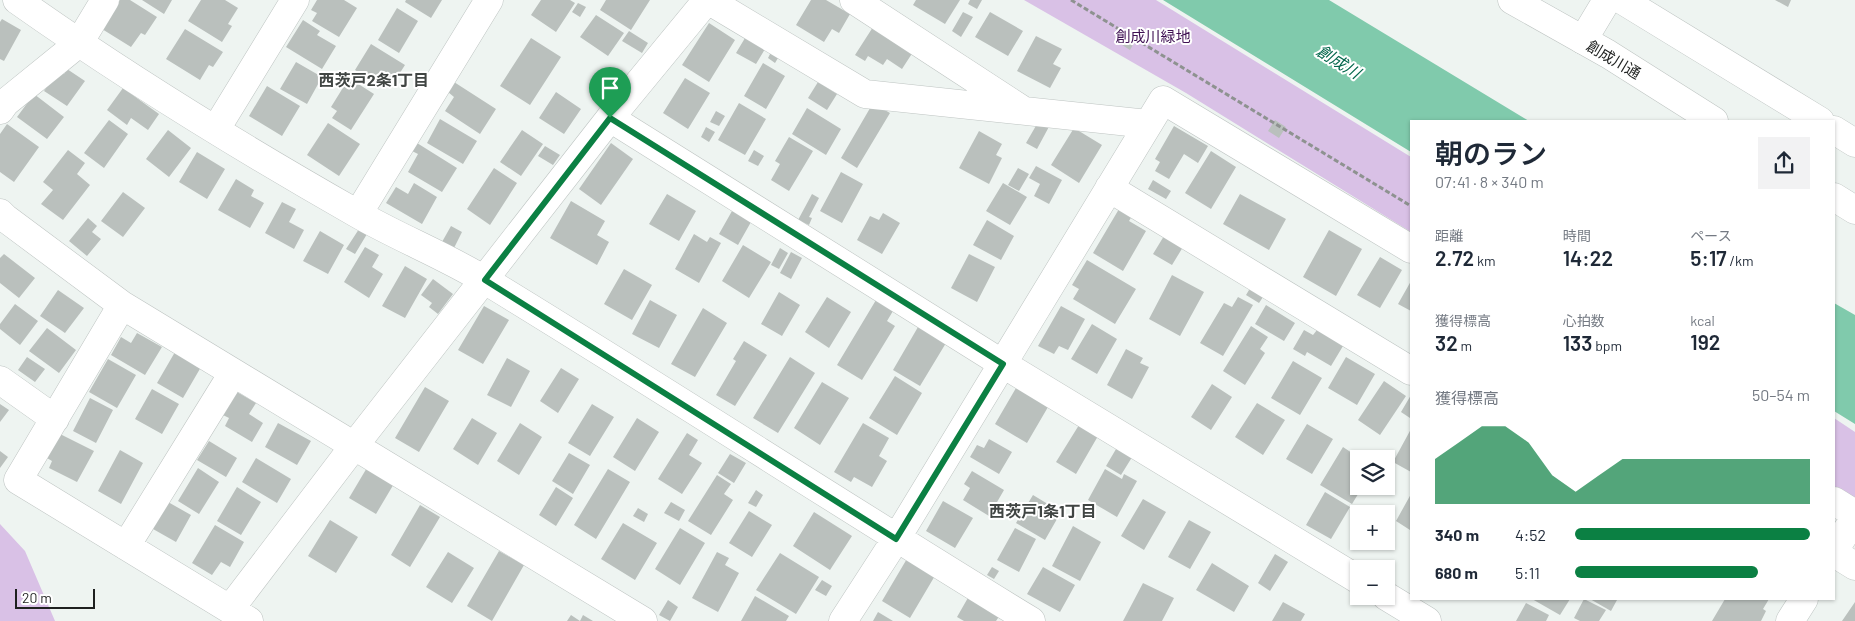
<!DOCTYPE html>
<html lang="ja">
<head>
<meta charset="utf-8">
<style>
	:root { --surface:#fff; --page:#f2f2f3; --text:#1f2937; --muted:#747a83; --accent:#0b8043 }
	body { margin:0; font-family:Barlow,"Noto Sans JP",sans-serif; background:var(--page); color:var(--text); height:100vh; display:flex; flex-direction:column; font-size:19px; white-space:nowrap }
	* { box-sizing:border-box; margin:0 }
	p { font-size:16px; color:var(--muted) }
	.icon { flex:none; width:28px; height:28px; fill:none; stroke:currentColor; stroke-width:2; stroke-linecap:round; stroke-linejoin:round }
	.map { position:relative; flex:1; overflow:hidden }
	.side { position:absolute; left:1410px; top:120px; width:425px; height:480px; display:flex; flex-direction:column; background:var(--surface); border-radius:0px; box-shadow:0 1px 4px #0004 }
	.side>* { flex:none }
	.fabs { position:absolute; left:1350px; top:450px; display:grid; gap:10px }
	.fabs a { display:grid; place-items:center; width:45px; height:45px; border-radius:0px; background:var(--surface); box-shadow:0 1px 4px #0004; font-size:25px }
	.scale { position:absolute; left:15px; bottom:12px; width:80px; box-sizing:border-box; padding-left:5px; border:2px solid #1e201f; border-top:0; font-size:14px; line-height:18px; white-space:nowrap; color:#1e201f; -webkit-text-stroke:4px #fff; paint-order:stroke }
	.pin { position:absolute; display:grid; place-items:center; width:42px; height:42px; color:#fff; margin:-51px -21px; border-radius:50% 50% 50% 0; rotate:-45deg; box-shadow:0 0 5px #0007 }
	.pin .icon { rotate:45deg }
	.round { display:grid; place-items:center; flex:none; width:52px; height:52px; border-radius:0px; background:var(--page) }
	.summary { display:flex; align-items:center; justify-content:space-between; height:85px; padding:0 25px }
	h1 { font-size:28px; font-weight:600; line-height:38px }
	.figures { display:grid; grid-template-columns:repeat(3,1fr); gap:8px; height:85px; padding:5px 25px }
	.figures div { display:grid; align-content:center }
	.figures b { font-size:21px; font-weight:600 }
	.figures small { font-size:14px; font-weight:400 }
	.figures p { font-size:14px }
	.chart { height:140px; padding:10px 25px }
	.chart p { display:flex; justify-content:space-between }
	.chart svg { width:100%; height:90px; margin-top:5px; fill:var(--accent); opacity:.7 }
	ul { padding:0 25px; list-style:none; font-size:16px }
	li { display:grid; grid-template-columns:80px 60px 1fr; align-items:center; height:38px }
	li i { height:12px; border-radius:6px; background:var(--accent) }
	.map>svg:first-child { display:block }
	.green { fill:#d9c1e6 }
	.water { fill:#80caac }
	.building { fill:#bac0bd }
	.lines { fill:none; stroke-linecap:round; stroke-linejoin:round }
	.minor-casing { stroke:#bec4c2; stroke-width:29 }
	.highway-casing { stroke:#bec4c2; stroke-width:29 }
	.path { stroke:#8e9290; stroke-width:3; stroke-dasharray:5 2.5; stroke-linecap:butt }
	.minor { stroke:#fff; stroke-width:28 }
	.highway { stroke:#fff; stroke-width:28 }
	.route-casing { stroke:#fff; stroke-width:10 }
	.route { stroke:#0b8043; stroke-width:6 }
	.labels { text-anchor:middle; dominant-baseline:central; stroke-width:4; stroke-linejoin:round; paint-order:stroke }
	.park-label { font-size:15px; fill:#401254; stroke:#fff }
	.street-label { font-size:15px; fill:#1e201f; stroke:#fff }
	.water-label { font-size:16px; font-style:italic; fill:#04674c; stroke:#fff }
	.neighbourhood-label { font-size:16px; font-weight:bold; fill:#404543; stroke:#fff }
</style>
</head>
<body>
<div class="map">
<svg width="1855" height="621" viewBox="0 0 1855 621">
	<rect width="100%" height="100%" fill="#eef4f1"/>
	<path class="green" d="M 1024,0 L 1156,0 L 1411,157 L 1411,232 L 1186,93 Z
		M 1834,418 L 1855,432 L 1855,507 L 1834,493 Z
		M 0,524 L 25,551 L 55,621 L 0,621 Z"/>
	<path class="water" d="M 1163,0 L 1329,0 L 1529,121 L 1411,121 L 1411,152 Z
		M 1834,303 L 1855,315 L 1855,424 L 1834,411 Z"/>
	<path class="building" d="M 120,0 L 130,0 L 157,17 L 145,35 L 141,33 L 131,47 L 102,29 Z
		M 142,0 L 172,0 L 164,14 Z
		M 201,0 L 225,0 L 238,8 L 228,24 L 232,26 L 222,42 L 188,21 Z
		M 317,0 L 344,0 L 357,8 L 339,37 L 312,21 L 317,13 L 311,10 Z
		M 406,0 L 442,0 L 431,18 L 405,2 Z
		M 541,0 L 570,0 L 575,3 L 556,32 L 531,15 Z
		M 606,0 L 650,0 L 631,30 L 600,10 Z
		M 811,0 L 826,0 L 850,14 L 839,33 L 832,29 L 824,42 L 796,25 Z
		M 916,0 L 960,0 L 945,24 L 913,5 Z
		M 970,0 L 982,0 L 977,9 L 968,4 Z
		M 1775,0 L 1791,0 L 1788,7 Z
		M 578,3 L 586,7 L 580,17 L 572,12 Z
		M 397,8 L 418,21 L 399,53 L 378,40 Z
		M 963,12 L 973,17 L 961,37 L 952,31 Z
		M 990,12 L 1023,31 L 1008,56 L 975,37 Z
		M 596,15 L 624,33 L 608,56 L 580,37 Z
		M 2,19 L 21,30 L 4,61 L 0,59 L 0,22 Z
		M 303,20 L 320,31 L 317,35 L 336,46 L 322,69 L 286,47 Z
		M 709,23 L 735,40 L 709,82 L 682,65 Z
		M 873,27 L 913,52 L 902,69 L 887,59 L 883,65 L 868,56 L 865,61 L 855,55 Z
		M 185,29 L 223,52 L 213,67 L 209,65 L 200,80 L 166,59 Z
		M 1126,30 L 1138,36 L 1130,50 L 1119,43 Z
		M 629,31 L 648,43 L 642,53 L 622,41 Z
		M 748,33 L 768,44 L 756,64 L 736,53 Z
		M 1036,36 L 1062,49 L 1053,64 L 1061,68 L 1050,88 L 1017,71 Z
		M 531,38 L 561,57 L 530,105 L 500,86 Z
		M 371,44 L 405,65 L 396,79 L 392,76 L 384,88 L 355,70 Z
		M 773,48 L 781,53 L 775,63 L 768,58 Z
		M 296,62 L 322,77 L 307,104 L 280,89 Z
		M 763,63 L 785,76 L 766,109 L 744,96 Z
		M 67,69 L 85,81 L 67,106 L 44,91 L 59,70 L 64,74 Z
		M 349,78 L 374,94 L 351,130 L 332,118 L 337,111 L 331,107 Z
		M 685,78 L 710,93 L 688,129 L 663,113 Z
		M 454,82 L 496,109 L 480,134 L 445,111 L 454,97 L 448,92 Z
		M 818,82 L 837,94 L 827,110 L 808,98 Z
		M 267,86 L 300,106 L 282,136 L 249,116 Z
		M 123,88 L 159,114 L 148,130 L 131,118 L 127,125 L 107,110 Z
		M 556,92 L 581,109 L 564,134 L 539,118 Z
		M 34,94 L 64,117 L 47,139 L 17,117 Z
		M 739,103 L 766,119 L 745,155 L 718,140 Z
		M 873,103 L 890,113 L 857,168 L 841,158 Z
		M 807,108 L 841,129 L 826,155 L 792,134 Z
		M 716,111 L 725,116 L 719,126 L 710,122 Z
		M 1041,117 L 1051,123 L 1037,149 L 1026,143 Z
		M 440,119 L 477,141 L 463,164 L 427,143 Z
		M 109,120 L 128,134 L 104,168 L 84,153 Z
		M 1275,120 L 1286,127 L 1279,138 L 1268,131 Z
		M 328,123 L 360,144 L 339,176 L 307,155 Z
		M 7,124 L 39,147 L 14,182 L 0,172 L 0,134 Z
		M 1174,126 L 1208,146 L 1198,163 L 1184,154 L 1169,179 L 1155,171 L 1160,162 L 1155,159 Z
		M 706,127 L 715,132 L 709,142 L 701,137 Z
		M 1074,128 L 1102,145 L 1079,183 L 1051,165 Z
		M 168,130 L 191,148 L 169,177 L 146,159 Z
		M 522,130 L 543,144 L 521,176 L 500,162 Z
		M 979,131 L 1002,144 L 996,155 L 1002,158 L 989,184 L 959,168 Z
		M 789,137 L 813,151 L 789,191 L 771,180 L 780,164 L 775,161 Z
		M 417,143 L 457,168 L 442,192 L 408,172 L 418,154 L 412,151 Z
		M 611,143 L 633,159 L 601,205 L 579,189 Z
		M 545,146 L 560,155 L 553,165 L 538,156 Z
		M 68,150 L 85,163 L 77,174 L 90,185 L 63,220 L 41,204 L 53,190 L 43,182 Z
		M 754,150 L 764,156 L 758,166 L 748,161 Z
		M 1211,151 L 1236,167 L 1211,209 L 1185,193 Z
		M 197,152 L 225,169 L 207,199 L 179,182 Z
		M 1036,166 L 1062,180 L 1049,204 L 1034,196 L 1040,184 L 1029,178 Z
		M 494,168 L 517,183 L 490,225 L 467,209 Z
		M 1018,168 L 1029,174 L 1019,191 L 1008,185 Z
		M 841,172 L 863,184 L 842,223 L 820,211 Z
		M 236,179 L 254,190 L 251,196 L 264,203 L 250,228 L 218,210 Z
		M 1153,180 L 1171,191 L 1166,199 L 1148,189 Z
		M 414,183 L 437,197 L 422,224 L 386,203 L 396,187 L 408,194 Z
		M 1003,183 L 1027,197 L 1010,225 L 986,211 Z
		M 123,192 L 145,208 L 123,237 L 101,221 Z
		M 667,194 L 696,211 L 679,241 L 649,224 Z
		M 812,194 L 819,198 L 809,217 L 812,218 L 809,225 L 798,220 Z
		M 1240,194 L 1286,219 L 1269,250 L 1223,224 Z
		M 571,201 L 605,221 L 597,235 L 609,242 L 597,265 L 550,238 Z
		M 282,202 L 296,209 L 289,222 L 304,230 L 294,249 L 265,233 Z
		M 1119,209 L 1132,216 L 1129,221 L 1146,231 L 1123,271 L 1093,253 Z
		M 732,211 L 751,222 L 738,245 L 719,234 Z
		M 883,213 L 900,223 L 882,254 L 857,240 L 870,216 L 879,220 Z
		M 88,218 L 97,226 L 92,232 L 101,239 L 87,256 L 69,241 Z
		M 987,220 L 1014,236 L 1001,260 L 973,245 Z
		M 451,226 L 462,232 L 454,248 L 442,242 Z
		M 359,229 L 367,234 L 355,254 L 346,249 Z
		M 1329,230 L 1362,249 L 1336,296 L 1303,277 Z
		M 320,231 L 344,245 L 328,274 L 303,261 Z
		M 694,234 L 707,242 L 710,237 L 721,243 L 699,283 L 675,269 Z
		M 1164,236 L 1183,247 L 1172,265 L 1153,254 Z
		M 743,245 L 771,262 L 749,298 L 722,281 Z
		M 365,247 L 379,255 L 372,267 L 383,274 L 369,298 L 344,282 Z
		M 780,248 L 788,253 L 779,269 L 771,265 Z
		M 791,252 L 802,258 L 791,279 L 780,273 Z
		M 4,254 L 35,278 L 19,298 L 0,283 L 0,258 Z
		M 969,254 L 995,267 L 977,302 L 951,288 Z
		M 1380,257 L 1402,270 L 1380,308 L 1357,295 Z
		M 1087,260 L 1136,289 L 1115,324 L 1073,299 L 1079,289 L 1072,285 Z
		M 405,266 L 427,279 L 405,318 L 382,306 Z
		M 624,269 L 652,285 L 632,320 L 604,304 Z
		M 1172,275 L 1204,292 L 1180,336 L 1149,319 Z
		M 433,279 L 453,294 L 438,314 L 429,307 L 432,303 L 421,295 Z
		M 1411,281 L 1411,311 L 1398,304 Z
		M 1252,285 L 1265,294 L 1259,303 L 1246,295 Z
		M 58,290 L 84,308 L 65,333 L 40,316 Z
		M 779,292 L 800,305 L 782,336 L 761,324 Z
		M 827,297 L 851,312 L 829,348 L 805,332 Z
		M 1238,297 L 1253,305 L 1223,356 L 1200,343 L 1224,303 L 1232,307 Z
		M 650,300 L 677,315 L 659,348 L 632,334 Z
		M 876,300 L 893,311 L 887,321 L 895,326 L 862,380 L 837,365 Z
		M 15,304 L 38,321 L 20,345 L 0,329 L 0,324 Z
		M 1266,305 L 1295,323 L 1284,341 L 1255,324 Z
		M 484,306 L 509,320 L 483,364 L 458,350 Z
		M 1061,306 L 1085,319 L 1068,350 L 1059,346 L 1054,354 L 1038,346 Z
		M 703,308 L 727,323 L 695,377 L 671,364 Z
		M 1092,324 L 1117,339 L 1097,374 L 1071,359 Z
		M 1251,326 L 1268,337 L 1260,349 L 1265,353 L 1245,385 L 1223,371 Z
		M 918,327 L 946,343 L 920,386 L 893,370 Z
		M 47,328 L 76,350 L 59,373 L 29,351 Z
		M 1304,330 L 1313,335 L 1317,330 L 1343,346 L 1331,366 L 1307,352 L 1305,356 L 1293,349 Z
		M 137,333 L 162,347 L 145,375 L 111,355 L 121,337 L 131,343 Z
		M 744,341 L 767,355 L 735,406 L 716,395 L 736,361 L 733,359 Z
		M 1126,349 L 1143,358 L 1140,363 L 1149,367 L 1132,399 L 1107,385 Z
		M 175,352 L 201,367 L 183,398 L 157,383 Z
		M 27,357 L 45,369 L 35,382 L 18,370 Z
		M 790,357 L 815,373 L 778,433 L 753,418 Z
		M 1346,357 L 1375,374 L 1357,405 L 1328,388 Z
		M 507,358 L 530,371 L 511,407 L 487,395 Z
		M 108,359 L 136,375 L 117,408 L 89,392 Z
		M 1293,361 L 1322,378 L 1300,415 L 1271,398 Z
		M 561,368 L 579,379 L 558,413 L 540,401 Z
		M 895,376 L 922,393 L 897,435 L 869,418 Z
		M 1384,381 L 1406,396 L 1380,435 L 1358,420 Z
		M 822,382 L 849,398 L 820,445 L 794,428 Z
		M 1212,384 L 1232,397 L 1211,430 L 1191,417 Z
		M 425,387 L 449,401 L 419,452 L 395,438 Z
		M 1016,388 L 1048,407 L 1027,443 L 995,424 Z
		M 152,389 L 179,404 L 162,434 L 135,419 Z
		M 237,392 L 256,403 L 249,414 L 263,423 L 252,442 L 225,426 L 229,418 L 223,415 Z
		M 1411,395 L 1411,415 L 1410,418 L 1401,412 Z
		M 90,398 L 113,410 L 96,443 L 73,431 Z
		M 1257,403 L 1285,420 L 1263,455 L 1235,437 Z
		M 0,404 L 9,410 L 0,422 Z
		M 592,404 L 614,417 L 590,456 L 568,443 Z
		M 472,418 L 497,433 L 478,465 L 453,449 Z
		M 637,418 L 659,432 L 635,471 L 613,457 Z
		M 278,423 L 311,441 L 297,465 L 265,447 Z
		M 520,423 L 542,437 L 519,475 L 497,461 Z
		M 863,423 L 889,438 L 879,456 L 887,461 L 872,487 L 854,477 L 851,482 L 834,472 Z
		M 1307,424 L 1333,439 L 1312,474 L 1286,459 Z
		M 1079,425 L 1098,436 L 1076,474 L 1056,462 Z
		M 1411,429 L 1411,472 L 1393,462 Z
		M 687,433 L 698,440 L 689,455 L 702,463 L 682,494 L 658,479 Z
		M 60,434 L 94,451 L 77,482 L 49,468 L 52,461 L 47,458 Z
		M 989,439 L 1012,452 L 999,474 L 970,457 L 977,445 L 984,448 Z
		M 209,441 L 237,458 L 226,477 L 197,460 Z
		M 1119,444 L 1134,454 L 1121,475 L 1106,466 Z
		M 1343,447 L 1361,459 L 1359,459 L 1359,486 L 1363,486 L 1352,504 L 1320,485 Z
		M 120,450 L 143,463 L 121,504 L 98,491 Z
		M 0,451 L 8,457 L 0,468 Z
		M 569,453 L 590,465 L 573,494 L 552,481 Z
		M 730,454 L 746,463 L 734,483 L 718,473 Z
		M 256,458 L 291,479 L 277,503 L 242,482 Z
		M 368,466 L 395,482 L 376,514 L 349,498 Z
		M 198,468 L 219,482 L 199,514 L 178,501 Z
		M 608,469 L 630,482 L 596,539 L 574,525 Z
		M 1105,469 L 1122,479 L 1124,474 L 1137,481 L 1117,517 L 1088,500 Z
		M 972,471 L 1004,490 L 989,516 L 963,500 L 970,488 L 964,484 Z
		M 717,475 L 731,484 L 724,494 L 733,500 L 711,535 L 688,521 Z
		M 237,487 L 261,502 L 241,535 L 217,521 Z
		M 556,487 L 573,498 L 556,526 L 539,515 Z
		M 756,490 L 763,495 L 756,507 L 748,503 Z
		M 1325,492 L 1350,507 L 1331,539 L 1306,525 Z
		M 1411,494 L 1411,528 L 1410,530 L 1396,521 Z
		M 1033,495 L 1061,512 L 1045,540 L 1016,523 Z
		M 1143,499 L 1166,512 L 1144,550 L 1121,536 Z
		M 943,501 L 973,518 L 955,548 L 926,531 Z
		M 168,502 L 191,515 L 176,542 L 153,529 Z
		M 671,502 L 685,510 L 679,521 L 664,513 Z
		M 420,505 L 440,517 L 410,567 L 391,555 Z
		M 638,508 L 648,514 L 644,522 L 633,516 Z
		M 749,511 L 772,525 L 752,557 L 729,543 Z
		M 814,512 L 852,536 L 830,570 L 793,546 Z
		M 330,520 L 358,537 L 336,573 L 308,556 Z
		M 1189,520 L 1211,532 L 1190,569 L 1168,557 Z
		M 623,523 L 657,543 L 635,580 L 601,559 Z
		M 215,525 L 244,542 L 230,567 L 221,562 L 212,575 L 192,563 Z
		M 1073,526 L 1101,542 L 1080,581 L 1052,566 Z
		M 680,528 L 705,543 L 680,585 L 655,569 Z
		M 1015,528 L 1036,539 L 1019,572 L 997,560 Z
		M 499,551 L 524,565 L 492,621 L 467,606 Z
		M 448,552 L 474,568 L 452,603 L 426,587 Z
		M 717,552 L 729,558 L 725,565 L 739,573 L 718,612 L 692,598 Z
		M 780,553 L 819,577 L 796,614 L 756,590 Z
		M 1275,554 L 1288,562 L 1270,591 L 1258,583 Z
		M 908,557 L 936,574 L 910,618 L 882,601 Z
		M 1212,563 L 1249,586 L 1234,612 L 1196,590 Z
		M 992,567 L 999,571 L 994,579 L 987,575 Z
		M 1043,567 L 1075,585 L 1060,612 L 1027,594 Z
		M 822,580 L 832,586 L 826,596 L 815,590 Z
		M 1143,583 L 1174,598 L 1162,621 L 1123,621 Z
		M 755,596 L 789,616 L 786,621 L 741,621 Z
		M 969,596 L 1000,615 L 996,621 L 964,621 L 957,617 Z
		M 1532,599 L 1570,599 L 1560,615 Z
		M 1584,599 L 1606,610 L 1599,621 L 1580,621 L 1574,618 Z
		M 1590,599 L 1614,599 L 1617,600 L 1611,611 Z
		M 1725,599 L 1769,599 L 1763,609 L 1766,611 L 1761,621 L 1712,621 Z
		M 668,600 L 678,607 L 670,621 L 659,615 Z
		M 1283,602 L 1305,614 L 1301,621 L 1272,621 Z
		M 1855,602 L 1855,621 L 1842,621 Z
		M 1526,603 L 1549,615 L 1546,621 L 1516,621 Z
		M 878,612 L 893,621 L 873,621 Z
		M 571,615 L 580,621 L 583,615 L 593,621 L 567,621 Z"/>
	<g class="lines">
		<defs>
			<path id="minor" d="M 17,0 C 126,77 240,147 356,213 C 399,238 446,256 488,282 C 670,393 849,510 1031,621
				M 708,0 L 865,94 L 1148,124
				M 854,0 L 1021,109
				M 1583,40 L 1607,0
				M 0,110 L 5,103 L 79,43 L 105,0
				M 610,118 L 1003,364 L 1359,580
				M 216,129 L 295,0
				M 1109,188 L 1411,371
				M 0,213 L 5,218 L 122,305
				M 358,214 L 489,0
				M 0,380 L 55,419
				M 1834,501 L 1855,514
				M 126,546 L 233,373
				M 1834,551 L 1855,517
				M 1834,553 L 1855,566
				M 1386,596 L 1427,621
				M 230,609 L 354,446 L 610,118 L 707,0
				M 249,621 L 18,480 L 122,305 L 643,621
				M 843,621 L 896,539 L 1163,100 L 1411,249
				M 1790,621 L 1804,599"/>
			<path id="highway" d="M 1512,0 L 1608,54 L 1714,121
				M 1622,0 L 1820,121
				M 1834,130 L 1855,143
				M 1834,197 L 1855,210"/>
		</defs>
		<use href="#minor" class="minor-casing"/>
		<use href="#highway" class="highway-casing"/>
		<path class="path" d="M 1071,0 L 1411,206"/>
		<use href="#minor" class="minor"/>
		<use href="#highway" class="highway"/>
	</g>
	<g class="lines">
		<defs>
			<path id="route" d="M 610,118 L 1003,364 L 896,539 L 485,280 Z"/>
		</defs>
		<use href="#route" class="route-casing"/>
		<use href="#route" class="route"/>
	</g>
	<g class="labels">
		<g class="park-label">
			<text x="1153" y="36">創成川緑地</text>
		</g>
		<g class="street-label">
			<text transform="translate(1614 59) rotate(31)">創成川通</text>
		</g>
		<g class="water-label">
			<text transform="translate(1339 61) rotate(32)">創成川</text>
		</g>
		<g class="neighbourhood-label">
			<text x="374" y="79">西茨戸2条1丁目</text>
			<text x="1043" y="510">西茨戸1条1丁目</text>
		</g>
	</g>
</svg>
<div class="fabs">
<a><svg class="icon" aria-label="layers" viewBox="0 0 24 24"><path d="M12 4l9 5-9 5-9-5zM3 14l9 5 9-5"/></svg></a>
<a>+</a>
<a>−</a>
</div>
<div class="scale">20 m</div>
<div class="pin" style="left:610px;top:118px;background:#1e9e55"><svg class="icon" aria-label="arrive" viewBox="0 0 24 24"><path d="M6 21V4h12l-3 4 3 4H6"/></svg></div>
<section class="side">
<div class="summary"><div><h1>朝のラン</h1><p>07:41 · 8 × 340 m</p></div><a class="round"><svg class="icon" aria-label="share" viewBox="0 0 24 24"><path d="M12 15V3M7 8l5-5 5 5M5 13v7h14v-7"/></svg></a></div>
<div class="figures">
<div><p>距離</p><b>2.72<small> km</small></b></div>
<div><p>時間</p><b>14:22</b></div>
<div><p>ペース</p><b>5:17<small> /km</small></b></div>
</div>
<div class="figures">
<div><p>獲得標高</p><b>32<small> m</small></b></div>
<div><p>心拍数</p><b>133<small> bpm</small></b></div>
<div><p>kcal</p><b>192</b></div>
</div>
<div class="chart"><p><span>獲得標高</span>50–54 m</p>
<svg viewBox="0 0 160 44" preserveAspectRatio="none"><path d="M0 44V22L10 14L20 6L30 6L40 14L50 30L60 38L70 30L80 22L90 22L100 22L110 22L120 22L130 22L140 22L150 22L160 22V44z"/></svg>
</div>
<ul>
<li><b>340 m</b>4:52<i style="width:100%"></i></li>
<li><b>680 m</b>5:11<i style="width:78%"></i></li>
</ul>
</section>
</div>
</body>
</html>
